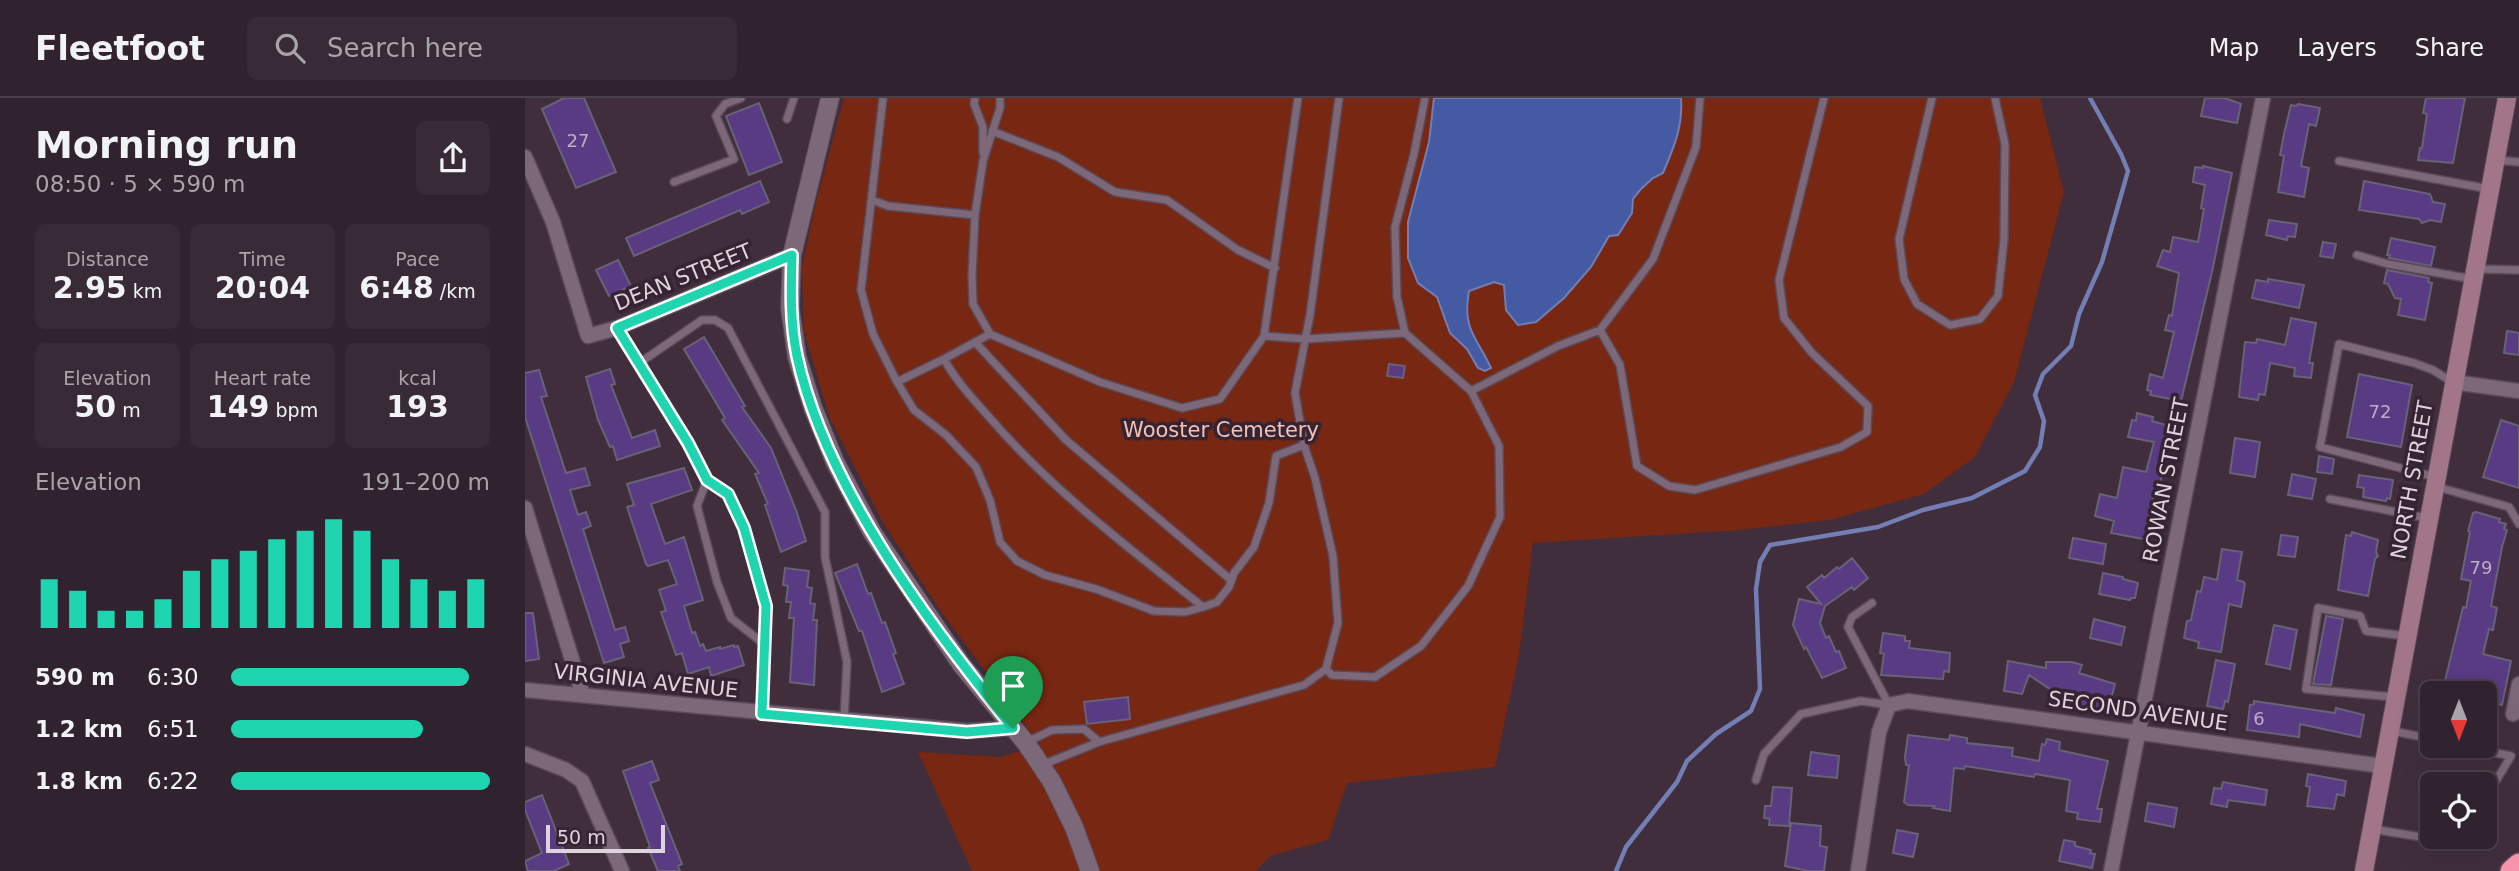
<!DOCTYPE html>
<html lang="en">
<head>
<meta charset="utf-8">
<style>
	:root { --surface:#30222e; --page:#382a36; --text:#f1f3f6; --muted:#a8a4aa; --line:#4b3f4a; --accent:#1fd5b0 }
	body { margin:0; font-family:"DejaVu Sans",sans-serif; background:var(--page); color:var(--text); height:100vh; display:flex; flex-direction:column; font-size:26px; white-space:nowrap }
	* { box-sizing:border-box; margin:0 }
	p { font-size:23px; color:var(--muted) }
	.icon { flex:none; width:38px; height:38px; fill:none; stroke:currentColor; stroke-width:2; stroke-linecap:round; stroke-linejoin:round }
	.map { position:relative; flex:1; overflow:hidden }
	.side { display:flex; flex-direction:column; background:var(--surface); width:525px }
	.side>* { flex:none }
	.needle { width:46px; rotate:180deg }
	.buttons { position:absolute; left:1895px; top:583px; display:grid; gap:14px }
	.buttons a { display:grid; place-items:center; width:77px; height:77px; border-radius:10px; background:var(--surface); box-shadow:0 7px 28px #0002,0 0 0 2px var(--line); font-size:35px }
	.scale { position:absolute; left:21px; bottom:18px; width:119px; box-sizing:border-box; padding-left:7px; border:4px solid #dfd3dd; border-top:0; font-size:19px; line-height:24px; white-space:nowrap; color:#dfd3dd; -webkit-text-stroke:5px #362433; paint-order:stroke }
	.pin { position:absolute; display:grid; place-items:center; width:60px; height:60px; color:#fff; margin:-72px -30px; border-radius:50% 50% 50% 0; rotate:-45deg; box-shadow:0 0 7px #0007 }
	.pin .icon { rotate:45deg }
	.round { display:grid; place-items:center; flex:none; width:74px; height:74px; border-radius:10px; background:var(--page) }
	.head { display:flex; align-items:center; justify-content:space-between; height:119px; padding:0 35px }
	h1 { font-size:38px; font-weight:800; line-height:52px }
	.metrics { display:grid; grid-template-columns:repeat(3,1fr); gap:10px; height:119px; padding:7px 35px }
	.metrics div { display:grid; align-content:center; border-radius:10px; background:var(--page); text-align:center }
	.metrics b { font-size:30px; font-weight:800 }
	.metrics small { font-size:19px; font-weight:400 }
	.metrics p { font-size:19px }
	.chart { height:196px; padding:14px 35px }
	.chart p { display:flex; justify-content:space-between }
	.chart svg { width:100%; height:126px; margin-top:7px; stroke:var(--accent); stroke-width:6 }
	ul { padding:0 35px; list-style:none; font-size:23px }
	li { display:grid; grid-template-columns:112px 84px 1fr; align-items:center; height:52px }
	li i { height:18px; border-radius:9px; background:var(--accent) }
	header { display:flex; align-items:center; gap:42px; box-sizing:border-box; height:98px; padding:0 35px; background:var(--surface); border-bottom:2px solid var(--line) }
	header strong { font-size:33px }
	nav { display:flex; gap:38px; margin-inline-start:auto; font-size:24px }
	.search { width:490px; height:63px; background:var(--page); display:flex; align-items:center; gap:18px; box-sizing:border-box; padding:0 24px; border-radius:10px; color:var(--muted); font-size:26px }
	main { display:flex; flex:1; min-height:0 }
	.map>svg:first-child { display:block }
	.green { fill:#782712 }
	.water { fill:#445aa2; stroke:#727eb4; stroke-width:2 }
	.lines { fill:none; stroke-linecap:round; stroke-linejoin:round }
	.stream { stroke:#727eb4; stroke-width:4.5 }
	.building { fill:#593b84; stroke:#696178; stroke-width:2 }
	.service-casing { stroke:#5a4a58; stroke-width:10 }
	.minor-casing { stroke:#5a4a58; stroke-width:17 }
	.tertiary-casing { stroke:#5a4a58; stroke-width:20 }
	.secondary-casing { stroke:#5a4a58; stroke-width:20 }
	.motorway-casing { stroke:#5a4a58; stroke-width:24 }
	.service { stroke:#7d6879; stroke-width:7 }
	.minor { stroke:#7d6879; stroke-width:14 }
	.tertiary { stroke:#7d6879; stroke-width:18 }
	.secondary { stroke:#a27589; stroke-width:18 }
	.motorway { stroke:#f793ad; stroke-width:21 }
	.route-casing { stroke:#fff; stroke-width:14 }
	.route { stroke:#1fd5b0; stroke-width:9 }
	.labels { text-anchor:middle; dominant-baseline:central; stroke-width:7; stroke-linejoin:round; paint-order:stroke }
	.number-label { font-size:18px; fill:#beadc7 }
	.street-label { font-size:21px; fill:#dfd3dd; stroke:#362433 }
	.park-label { font-size:21px; fill:#f3c2b5; stroke:#362433 }
</style>
</head>
<body>
<header>
<strong>Fleetfoot</strong>
<div class="search"><svg class="icon" aria-label="search" viewBox="0 0 24 24"><circle cx="10" cy="10" r="6"/><path d="M15 15l6 6"/></svg>Search here</div>
<nav><a>Map</a><a>Layers</a><a>Share</a></nav>
</header>
<main>
<section class="side">
<div class="head"><div><h1>Morning run</h1><p>08:50 · 5 × 590 m</p></div><a class="round"><svg class="icon" aria-label="share" viewBox="0 0 24 24"><path d="M12 15V3M7 8l5-5 5 5M5 13v7h14v-7"/></svg></a></div>
<div class="metrics">
<div><p>Distance</p><b>2.95<small> km</small></b></div>
<div><p>Time</p><b>20:04</b></div>
<div><p>Pace</p><b>6:48<small> /km</small></b></div>
</div>
<div class="metrics">
<div><p>Elevation</p><b>50<small> m</small></b></div>
<div><p>Heart rate</p><b>149<small> bpm</small></b></div>
<div><p>kcal</p><b>193</b></div>
</div>
<div class="chart"><p><span>Elevation</span>191–200 m</p>
<svg viewBox="0 0 160 44" preserveAspectRatio="none"><path d="M5 44V27M15 44V31M25 44V38M35 44V38M45 44V34M55 44V24M65 44V20M75 44V17M85 44V13M95 44V10M105 44V6M115 44V10M125 44V20M135 44V27M145 44V31M155 44V27"/></svg>
</div>
<ul>
<li><b>590 m</b>6:30<i style="width:92%"></i></li>
<li><b>1.2 km</b>6:51<i style="width:74%"></i></li>
<li><b>1.8 km</b>6:22<i style="width:100%"></i></li>
</ul>
</section>
<div class="map">
<svg width="1994" height="773" viewBox="0 0 1994 773">
	<rect width="100%" height="100%" fill="#402e3d"/>
	<path class="green" d="M 319,0 L 1515,0 L 1539,94 L 1489,284 L 1450,359 L 1399,396 L 1305,422 L 1215,432 L 1008,445 L 994,557 L 970,669 L 822,685 L 803,742 L 745,758 L 731,773 L 447,773 L 393,654 L 476,659 L 515,647 L 417,515 L 357,423 L 304,318 L 279,233 L 277,169 L 291,104 Z"/>
	<path class="water" d="M 909,0 L 1156,0 C 1158,29 1149,49 1138,75 L 1128,80 L 1116,91 L 1108,101 L 1107,115 L 1093,137 L 1084,138 L 1066,169 L 1039,200 L 1011,224 L 993,227 L 981,212 L 979,187 L 969,184 L 944,193 C 937,231 951,238 966,270 L 960,273 L 953,270 L 942,251 L 925,235 L 912,199 L 893,185 L 883,160 L 883,124 L 904,44 Z"/>
	<g class="lines">
		<path class="stream" d="M 1091,773 L 1101,749 L 1152,684 L 1162,663 L 1191,636 L 1226,613 L 1235,591 L 1231,491 L 1235,464 L 1245,447 L 1353,429 L 1398,412 L 1447,400 L 1500,373 L 1515,349 L 1519,323 L 1510,297 L 1518,276 L 1546,248 L 1554,216 L 1577,164 L 1603,73 L 1596,56 L 1565,0"/>
	</g>
	<path class="building" d="M 39,0 L 59,0 L 91,74 L 51,90 L 17,11 Z
		M 1680,0 L 1700,0 L 1716,6 L 1712,25 L 1676,18 Z
		M 1901,0 L 1940,0 L 1928,65 L 1893,62 L 1895,50 L 1897,50 L 1902,16 L 1898,15 Z
		M 234,5 L 257,64 L 224,77 L 201,18 Z
		M 1773,6 L 1795,10 L 1791,28 L 1784,26 L 1776,68 L 1784,70 L 1779,99 L 1753,94 L 1759,58 L 1755,57 L 1759,36 L 1766,7 L 1771,8 Z
		M 1678,68 L 1707,75 L 1687,174 L 1656,303 L 1625,297 L 1626,293 L 1622,292 L 1625,276 L 1638,280 L 1649,234 L 1640,232 L 1644,217 L 1647,218 L 1654,175 L 1632,168 L 1638,152 L 1645,154 L 1648,139 L 1673,144 L 1679,111 L 1676,110 L 1680,87 L 1668,84 L 1670,69 L 1678,70 Z
		M 235,83 L 244,104 L 217,116 L 215,112 L 109,158 L 101,140 Z
		M 1839,83 L 1905,96 L 1908,104 L 1920,106 L 1916,124 L 1905,122 L 1897,125 L 1894,121 L 1834,112 Z
		M 1744,122 L 1772,126 L 1770,139 L 1763,138 L 1762,142 L 1741,137 Z
		M 1866,140 L 1910,149 L 1906,168 L 1864,160 L 1865,157 L 1862,157 Z
		M 1798,144 L 1811,146 L 1808,160 L 1795,158 Z
		M 93,162 L 106,188 L 84,198 L 71,172 Z
		M 1862,172 L 1904,180 L 1903,184 L 1907,185 L 1900,222 L 1873,217 L 1876,201 L 1870,200 L 1863,186 L 1859,185 Z
		M 1743,181 L 1779,187 L 1774,210 L 1727,200 L 1731,182 L 1743,184 Z
		M 1766,220 L 1791,225 L 1784,265 L 1788,265 L 1786,280 L 1769,278 L 1770,270 L 1745,265 L 1740,297 L 1734,296 L 1733,302 L 1714,299 L 1720,244 L 1731,245 L 1732,241 L 1760,247 Z
		M 1982,233 L 1994,235 L 1994,257 L 1979,255 Z
		M 179,239 L 220,308 L 217,309 L 246,350 L 271,412 L 281,443 L 256,454 L 240,407 L 243,406 L 230,376 L 234,375 L 197,322 L 200,320 L 159,251 Z
		M 864,266 L 880,268 L 878,280 L 862,278 Z
		M 85,271 L 90,286 L 86,287 L 107,340 L 130,332 L 135,348 L 92,362 L 88,348 L 85,349 L 73,322 L 61,279 Z
		M 14,272 L 22,298 L 16,299 L 41,375 L 60,370 L 65,387 L 45,392 L 53,417 L 61,414 L 66,428 L 58,431 L 90,532 L 100,529 L 104,543 L 95,546 L 99,559 L 79,565 L 0,319 L 0,275 Z
		M 1834,276 L 1887,287 L 1876,349 L 1822,339 Z
		M 1612,315 L 1628,319 L 1627,323 L 1644,328 L 1637,363 L 1640,364 L 1633,396 L 1629,396 L 1623,422 L 1628,423 L 1624,442 L 1586,435 L 1589,423 L 1570,418 L 1575,396 L 1592,400 L 1598,369 L 1621,374 L 1629,344 L 1603,339 L 1607,322 L 1611,323 Z
		M 1976,322 L 1994,328 L 1994,390 L 1958,379 Z
		M 1710,340 L 1735,344 L 1730,379 L 1705,375 Z
		M 1794,358 L 1809,361 L 1807,376 L 1792,374 Z
		M 159,370 L 167,392 L 126,406 L 140,446 L 159,439 L 178,502 L 159,508 L 167,535 L 170,534 L 175,548 L 178,546 L 181,553 L 195,549 L 195,551 L 209,547 L 209,549 L 213,548 L 219,567 L 186,578 L 184,569 L 163,576 L 157,555 L 151,557 L 136,514 L 141,513 L 134,492 L 152,486 L 143,462 L 123,468 L 121,466 L 102,409 L 109,407 L 102,386 Z
		M 1767,376 L 1791,381 L 1787,401 L 1763,397 Z
		M 1834,377 L 1868,382 L 1865,401 L 1862,400 L 1861,403 L 1838,399 L 1839,390 L 1832,389 Z
		M 1951,414 L 1975,421 L 1974,424 L 1981,426 L 1979,431 L 1982,432 L 1977,449 L 1966,508 L 1972,510 L 1968,532 L 1964,531 L 1958,556 L 1986,563 L 1977,607 L 1960,602 L 1960,595 L 1917,595 L 1938,509 L 1941,510 L 1946,483 L 1936,481 L 1945,434 L 1943,433 L 1948,415 Z
		M 1827,434 L 1853,442 L 1851,454 L 1853,458 L 1850,461 L 1843,498 L 1813,492 L 1821,437 L 1826,438 Z
		M 1756,437 L 1773,439 L 1770,459 L 1753,457 Z
		M 1548,440 L 1581,446 L 1578,466 L 1544,460 Z
		M 1697,451 L 1717,454 L 1712,482 L 1719,484 L 1720,486 L 1716,509 L 1704,506 L 1696,554 L 1673,550 L 1674,544 L 1659,540 L 1662,523 L 1666,522 L 1672,493 L 1676,494 L 1679,479 L 1692,482 Z
		M 1327,460 L 1343,480 L 1329,492 L 1327,489 L 1300,508 L 1295,525 L 1301,540 L 1304,538 L 1311,554 L 1314,553 L 1321,570 L 1297,580 L 1281,549 L 1279,551 L 1268,527 L 1274,501 L 1296,506 L 1282,489 L 1297,477 L 1299,480 L 1312,469 L 1314,471 Z
		M 332,466 L 343,496 L 346,495 L 357,525 L 360,524 L 371,555 L 368,556 L 379,586 L 357,594 L 337,533 L 334,533 L 310,475 Z
		M 260,470 L 284,473 L 282,489 L 287,490 L 285,505 L 290,506 L 288,522 L 292,522 L 289,587 L 265,584 L 269,520 L 264,520 L 266,504 L 261,504 L 263,488 L 258,487 Z
		M 1578,475 L 1598,479 L 1598,481 L 1613,485 L 1610,500 L 1606,500 L 1605,502 L 1574,496 Z
		M 0,515 L 8,515 L 14,561 L 0,563 Z
		M 1801,518 L 1818,521 L 1806,587 L 1788,586 Z
		M 1569,521 L 1600,529 L 1596,547 L 1565,540 Z
		M 1749,527 L 1772,532 L 1765,571 L 1741,566 Z
		M 1358,535 L 1380,538 L 1380,543 L 1385,543 L 1384,550 L 1425,555 L 1424,574 L 1419,573 L 1418,581 L 1356,577 L 1359,556 L 1355,555 Z
		M 1691,562 L 1710,566 L 1703,604 L 1700,603 L 1698,611 L 1682,608 Z
		M 1483,563 L 1521,570 L 1521,564 L 1547,564 L 1557,567 L 1554,575 L 1590,586 L 1586,601 L 1579,615 L 1534,602 L 1535,598 L 1504,577 L 1497,596 L 1479,593 Z
		M 603,599 L 605,621 L 562,626 L 559,604 Z
		M 1729,603 L 1810,615 L 1811,610 L 1839,617 L 1835,639 L 1775,626 L 1774,639 L 1722,632 L 1725,607 L 1729,606 Z
		M 1383,637 L 1424,642 L 1425,637 L 1442,640 L 1442,645 L 1488,650 L 1487,658 L 1514,663 L 1517,646 L 1520,647 L 1522,641 L 1535,644 L 1534,652 L 1583,663 L 1572,711 L 1577,711 L 1575,724 L 1552,721 L 1553,715 L 1541,713 L 1545,682 L 1510,676 L 1509,679 L 1440,668 L 1439,671 L 1429,670 L 1425,713 L 1408,710 L 1409,708 L 1383,707 L 1379,704 L 1384,667 L 1381,667 L 1380,659 Z
		M 1286,654 L 1314,658 L 1312,680 L 1283,677 Z
		M 127,663 L 134,682 L 125,685 L 157,766 L 153,768 L 155,773 L 133,773 L 123,750 L 125,749 L 98,673 Z
		M 1783,676 L 1821,683 L 1819,698 L 1812,696 L 1809,711 L 1782,708 L 1785,689 L 1781,688 Z
		M 1698,684 L 1742,692 L 1740,707 L 1703,702 L 1702,709 L 1686,706 L 1689,690 L 1696,691 Z
		M 1248,689 L 1267,690 L 1264,728 L 1244,727 L 1245,721 L 1239,720 L 1240,708 L 1246,708 Z
		M 17,697 L 44,766 L 29,773 L 3,773 L 0,763 L 17,755 L 0,712 L 0,704 Z
		M 1623,705 L 1652,710 L 1649,729 L 1620,723 Z
		M 1266,725 L 1296,728 L 1295,748 L 1302,749 L 1299,773 L 1283,773 L 1260,768 Z
		M 1372,732 L 1393,736 L 1388,759 L 1368,755 Z
		M 1539,742 L 1550,744 L 1550,748 L 1566,752 L 1565,755 L 1570,756 L 1567,770 L 1534,763 Z"/>
	<g class="lines">
		<defs>
			<path id="service" d="M 358,0 L 336,192 L 348,236 L 372,284
				M 450,0 L 449,6 L 458,29 L 458,55
				M 475,0 L 475,10 L 458,63 L 450,117 L 447,177 L 448,206 L 465,236 L 575,284 L 657,310 L 695,301 L 739,238
				M 773,0 L 739,238 L 781,241 L 880,235
				M 900,0 L 889,56 L 870,129 L 872,199 L 880,235 L 946,293 L 1033,248 L 1075,232 L 1095,267 L 1112,368 L 1144,388 L 1170,392 L 1316,349 L 1342,334 L 1343,308 L 1287,255 L 1259,220 L 1254,182 L 1299,0
				M 1407,0 L 1374,141 L 1379,181 L 1392,206 L 1425,227 L 1455,221 L 1473,198 L 1479,141 L 1480,46 L 1470,0
				M 262,21 L 269,0
				M 467,33 L 533,59 L 590,94 L 642,102 L 713,152 L 750,170
				M 1971,62 L 1994,64
				M 1814,63 L 1964,91
				M 149,84 L 209,61 L 191,18 L 200,6 L 216,0
				M 347,102 L 363,108 L 450,117
				M 1832,157 L 1863,166 L 1947,181
				M 1953,171 L 1994,172
				M 92,230 L 163,345 L 182,382 L 203,396 L 219,430 L 241,508 L 237,615
				M 1075,232 L 1128,161 L 1171,49 L 1175,0
				M 450,244 L 541,342 L 706,482
				M 419,261 L 465,236
				M 113,266 L 177,222 L 190,222 L 203,230 L 300,414 L 300,459 L 322,564 L 319,622
				M 1910,379 L 1795,349 L 1814,246 L 1889,265 L 1908,272 L 1927,284
				M 182,382 L 172,408 L 192,484 L 206,520 L 239,546
				M 1909,388 L 1984,409 L 1994,426
				M 1805,401 L 1902,420
				M 1347,505 L 1327,519 L 1323,529 L 1364,607
				M 678,509 C 604,450 527,392 465,320 C 448,301 431,283 419,261 L 372,284 L 389,312 L 421,337 L 451,369 L 465,402 L 475,444 L 492,463 L 520,477 L 571,491 L 629,513 L 660,514 L 678,509 L 692,504 L 704,489 L 709,475 L 729,449 L 744,405 L 751,358 L 779,347 L 770,295 L 785,217 L 814,0
				M 801,571 L 807,577 L 850,579 L 896,548 L 943,488 L 975,419 L 974,348 L 946,293
				M 1869,599 L 1781,591 L 1793,510 L 1835,518 L 1841,533 L 1881,538
				M 1867,633 L 1908,641
				M 502,644 L 527,632 L 559,631 L 574,644
				M 1937,648 L 1986,658 L 1960,701
				M 517,667 L 574,644 L 779,587 L 801,571 L 813,525 L 808,458 L 790,380 L 779,347
				M 1231,682 L 1239,656 L 1276,616 L 1336,603 L 1364,607
				M 1847,731 L 1927,744 L 1931,738"/>
			<path id="minor" d="M 0,59 L 28,124 L 63,238 L 92,230 L 267,157
				M 1928,284 L 1994,293
				M 0,410 L 58,597
				M 0,592 L 442,633 L 488,630
				M 1988,616 L 1994,586
				M 0,656 L 41,672 L 57,683 L 97,773
				M 1333,773 L 1354,634 L 1364,607 L 1383,603 L 1857,668
				M 1586,773 L 1738,0"/>
			<path id="tertiary" d="M 305,0 L 267,157 L 265,210 L 272,259 L 288,310 L 310,364 L 347,434 L 436,566 L 501,645 L 527,684 L 549,729 L 565,773"/>
			<path id="secondary" d="M 1839,773 L 1982,0"/>
			<path id="motorway" d="M 1986,773 L 1994,766"/>
		</defs>
		<use href="#service" class="service-casing"/>
		<use href="#minor" class="minor-casing"/>
		<use href="#tertiary" class="tertiary-casing"/>
		<use href="#secondary" class="secondary-casing"/>
		<use href="#motorway" class="motorway-casing"/>
		<use href="#service" class="service"/>
		<use href="#minor" class="minor"/>
		<use href="#tertiary" class="tertiary"/>
		<use href="#secondary" class="secondary"/>
		<use href="#motorway" class="motorway"/>
	</g>
	<g class="lines">
		<defs>
			<path id="route" d="M 267,157 C 266,191 265,225 272,258 C 300,388 406,529 488,630 L 442,634 L 237,616 L 241,508 L 219,430 L 203,396 L 182,382 L 163,345 L 92,230 Z"/>
		</defs>
		<use href="#route" class="route-casing"/>
		<use href="#route" class="route"/>
	</g>
	<g class="labels">
		<g class="number-label">
			<text x="53" y="42">27</text>
			<text x="1855" y="313">72</text>
			<text x="1956" y="469">79</text>
			<text x="1734" y="620">6</text>
		</g>
		<g class="street-label">
			<text transform="translate(158 179) rotate(-22)">DEAN STREET</text>
			<text transform="translate(1641 382) rotate(-79)">ROWAN STREET</text>
			<text transform="translate(1887 382) rotate(-80)">NORTH STREET</text>
			<text transform="translate(121 583) rotate(6)">VIRGINIA AVENUE</text>
			<text transform="translate(1613 613) rotate(8)">SECOND AVENUE</text>
		</g>
		<g class="park-label">
			<text x="696" y="332">Wooster Cemetery</text>
		</g>
	</g>
</svg>
<div class="buttons">
<a><svg class="needle" viewBox="-14 -14 28 28"><path d="M0-13l5 13h-10z" fill="#e53935"/><path d="M0 13l5-13h-10z" fill="#a8a4aa"/></svg></a>
<a><svg class="icon" aria-label="locate" viewBox="0 0 24 24"><circle cx="12" cy="12" r="6"/><path d="M12 2v4M12 18v4M2 12h4M18 12h4"/></svg></a>
</div>
<div class="scale">50 m</div>
<div class="pin" style="left:488px;top:630px;background:#1e9e55"><svg class="icon" aria-label="arrive" viewBox="0 0 24 24"><path d="M6 21V4h12l-3 4 3 4H6"/></svg></div>
</div>
</main>
</body>
</html>
